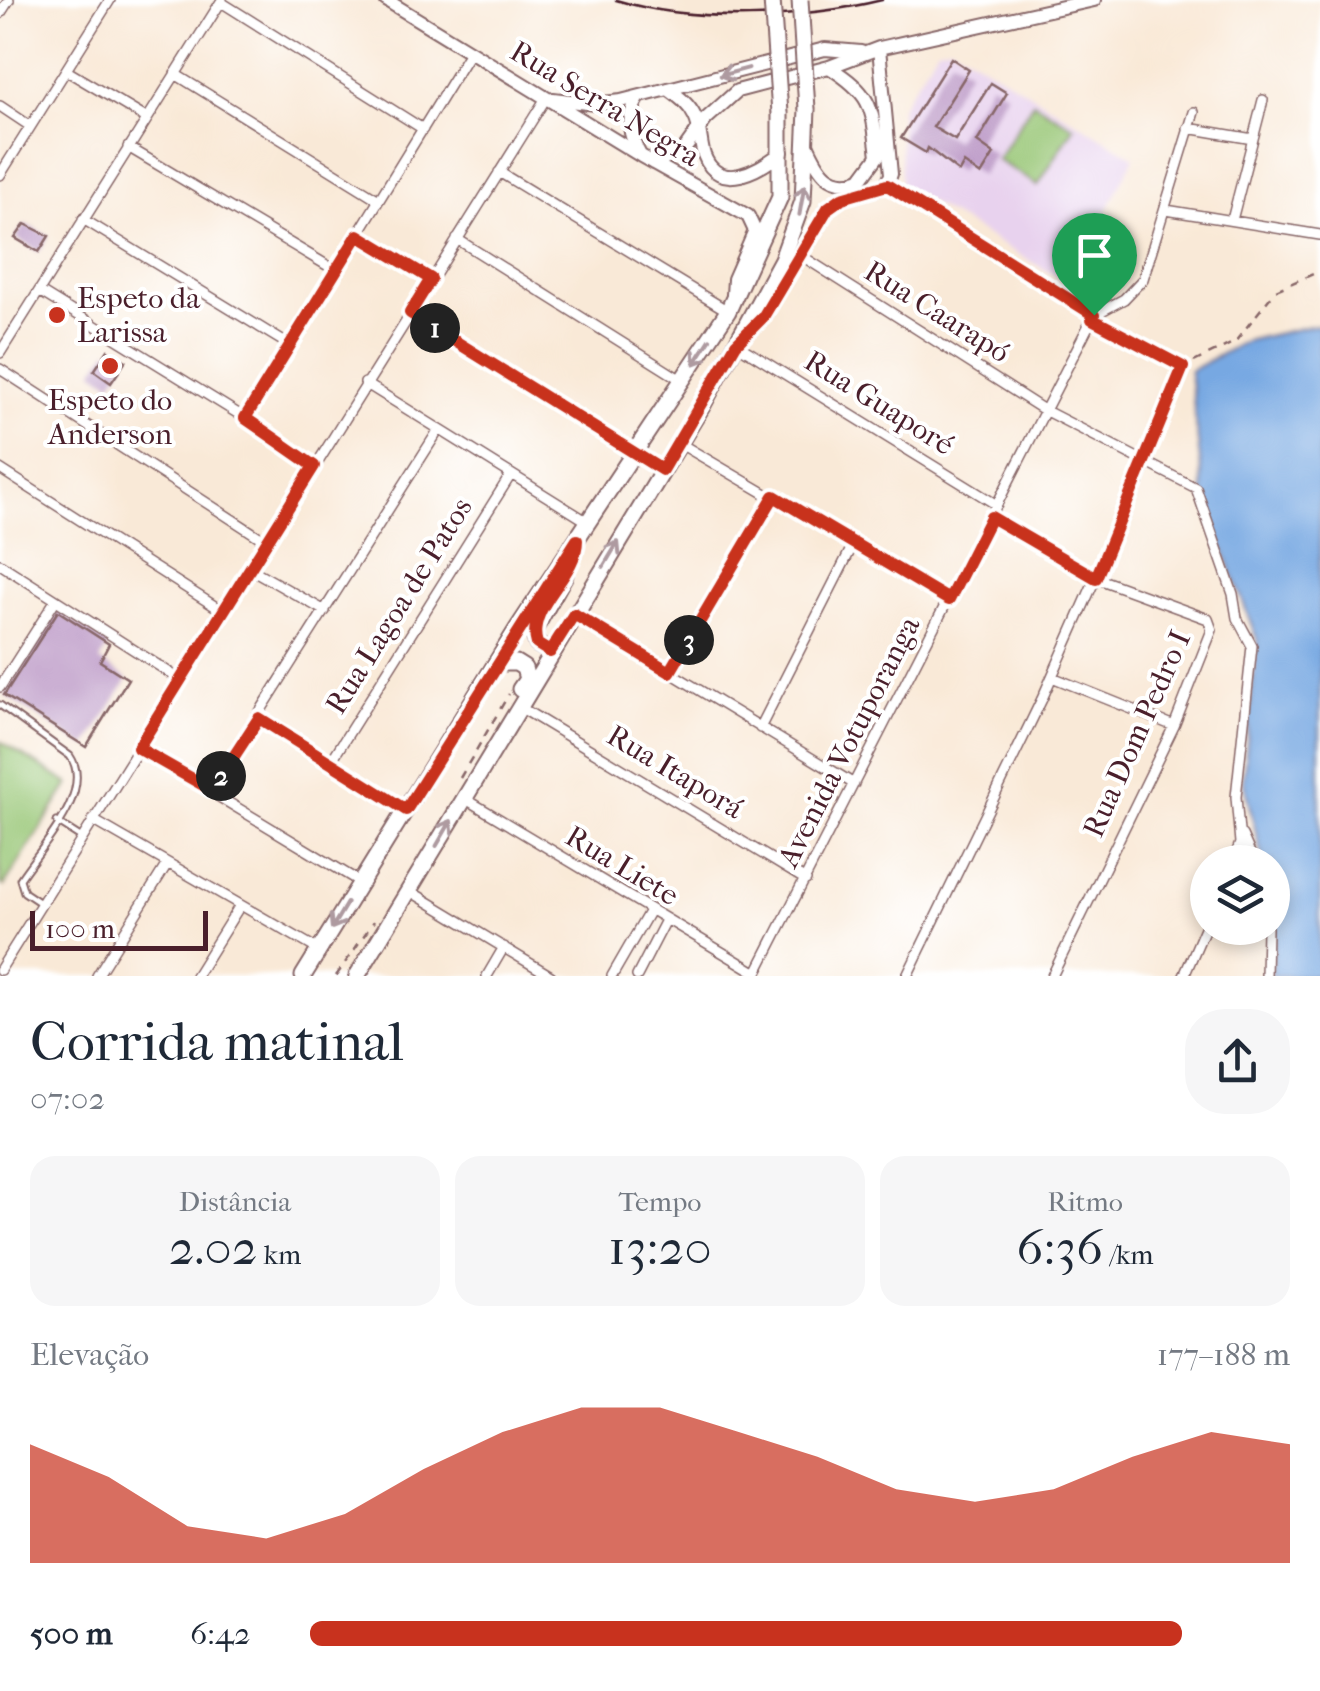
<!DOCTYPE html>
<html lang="pt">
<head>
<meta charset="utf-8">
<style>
	:root { --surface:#fff; --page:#f6f6f7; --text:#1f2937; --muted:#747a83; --accent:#c8321e }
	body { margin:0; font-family:"IM FELL French Canon",serif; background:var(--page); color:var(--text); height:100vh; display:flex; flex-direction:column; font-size:38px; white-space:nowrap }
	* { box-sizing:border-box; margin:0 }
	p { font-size:32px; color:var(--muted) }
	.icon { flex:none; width:55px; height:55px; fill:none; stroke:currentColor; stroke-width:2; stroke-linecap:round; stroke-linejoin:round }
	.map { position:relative; height:976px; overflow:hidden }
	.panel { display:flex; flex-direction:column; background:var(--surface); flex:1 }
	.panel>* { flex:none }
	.buttons { position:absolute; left:1190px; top:845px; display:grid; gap:20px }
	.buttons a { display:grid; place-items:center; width:100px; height:100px; border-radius:50%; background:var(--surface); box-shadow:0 5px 15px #0003; font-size:50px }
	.scale { position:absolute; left:30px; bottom:25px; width:178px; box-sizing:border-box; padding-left:10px; border:5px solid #4a1f2b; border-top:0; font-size:28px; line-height:35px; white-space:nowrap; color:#4a1f2b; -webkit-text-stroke:8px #fff; paint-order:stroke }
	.pin { position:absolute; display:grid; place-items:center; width:85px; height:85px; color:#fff; margin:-102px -42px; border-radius:50% 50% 50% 0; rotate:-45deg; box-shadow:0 0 10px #0007 }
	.pin .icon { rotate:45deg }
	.km { position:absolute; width:50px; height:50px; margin:-25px; border-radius:50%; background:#222; color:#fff; font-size:28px; line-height:50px; text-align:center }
	.round { display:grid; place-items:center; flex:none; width:105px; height:105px; border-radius:40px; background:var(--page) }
	.overview { display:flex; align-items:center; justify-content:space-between; height:170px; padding:0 30px }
	h1 { font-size:55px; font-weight:600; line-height:75px }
	.metrics { display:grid; grid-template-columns:repeat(3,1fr); gap:15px; height:170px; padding:10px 30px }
	.metrics div { display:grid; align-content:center; border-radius:25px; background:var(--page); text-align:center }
	.metrics b { font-size:50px; font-weight:600 }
	.metrics small { font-size:28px; font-weight:400 }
	.metrics p { font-size:28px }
	.chart { height:280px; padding:20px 30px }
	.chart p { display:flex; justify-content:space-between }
	.chart svg { width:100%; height:180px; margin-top:10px; fill:var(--accent); opacity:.7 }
	ul { padding:0 30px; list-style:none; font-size:32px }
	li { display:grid; grid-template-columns:160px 120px 1fr; align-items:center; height:75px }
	li i { height:25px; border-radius:12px; background:var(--accent) }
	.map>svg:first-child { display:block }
	.built { fill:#e8d2ee }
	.green { fill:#97c675; stroke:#707250; stroke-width:2.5 }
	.water { fill:#77a8e2; stroke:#606486; stroke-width:2.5 }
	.building { fill:#bb98c6 }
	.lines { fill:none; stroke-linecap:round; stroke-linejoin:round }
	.lane-casing { stroke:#876667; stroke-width:9 }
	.street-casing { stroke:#876667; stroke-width:12 }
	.secondary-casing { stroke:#876667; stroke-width:16 }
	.primary-casing { stroke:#876667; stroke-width:19 }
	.path { stroke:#876667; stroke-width:2.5; stroke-dasharray:8 8; stroke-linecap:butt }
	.lane { stroke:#fff; stroke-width:5 }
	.street { stroke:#fff; stroke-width:9 }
	.secondary { stroke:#fff; stroke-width:12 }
	.primary { stroke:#fff; stroke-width:15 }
	.tram { stroke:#4a1f2b; stroke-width:2.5 }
	.primary-bridge-casing { stroke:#876667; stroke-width:19; stroke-linecap:butt }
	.primary-bridge { stroke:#fff; stroke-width:15 }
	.oneway { stroke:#ae9aa0 }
	.route-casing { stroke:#fff; stroke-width:20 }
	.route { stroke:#c8321e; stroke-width:12 }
	.poi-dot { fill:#c8321e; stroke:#fff; stroke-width:4 }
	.labels { text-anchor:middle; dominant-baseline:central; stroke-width:8; stroke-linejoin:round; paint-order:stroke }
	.street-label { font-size:30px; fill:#4a1f2b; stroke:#fff }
	.poi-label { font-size:30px; fill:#4a1f2b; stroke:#fff; text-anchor:start }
</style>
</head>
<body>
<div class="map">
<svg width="1320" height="976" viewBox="0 0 1320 976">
	<rect width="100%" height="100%" fill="#fff"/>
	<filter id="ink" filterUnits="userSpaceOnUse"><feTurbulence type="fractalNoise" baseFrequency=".01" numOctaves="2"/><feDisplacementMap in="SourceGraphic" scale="20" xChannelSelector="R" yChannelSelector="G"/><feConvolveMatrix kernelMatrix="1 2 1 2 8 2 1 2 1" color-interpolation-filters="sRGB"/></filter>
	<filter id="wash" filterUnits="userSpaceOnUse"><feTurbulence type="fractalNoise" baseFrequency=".0048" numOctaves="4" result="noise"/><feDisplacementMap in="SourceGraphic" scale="40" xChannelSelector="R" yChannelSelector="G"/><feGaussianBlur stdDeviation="2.25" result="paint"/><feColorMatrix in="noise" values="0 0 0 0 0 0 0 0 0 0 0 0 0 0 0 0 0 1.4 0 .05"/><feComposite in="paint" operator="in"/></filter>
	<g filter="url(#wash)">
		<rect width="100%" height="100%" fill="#f9e9d7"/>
		<path class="built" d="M 950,45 L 1134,157 L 1070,284 L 901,186 L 900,108 L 938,48 Z"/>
		<path class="green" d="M 1033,102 L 1074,127 L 1038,185 L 997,160 Z
			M 0,741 L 69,784 L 4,886 L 0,883 Z"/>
		<path class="water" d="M 1315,325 L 1320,327 L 1320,976 L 1271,976 L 1276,921 L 1272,862 L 1263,862 L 1243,780 L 1257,640 L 1204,497 L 1190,371 L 1245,341 Z"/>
		<g id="blocks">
			<path class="building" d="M 951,58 L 969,70 L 933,127 L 955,140 L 991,83 L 1007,93 L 977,142 L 994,154 L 981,175 L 964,163 L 959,172 L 928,148 L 926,153 L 901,138 Z
				M 25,224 L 49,236 L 39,252 L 15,238 Z
				M 108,350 L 126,361 L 111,383 L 94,371 Z
				M 58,611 L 109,644 L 100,661 L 128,679 L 86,747 L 4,695 Z"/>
		</g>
	</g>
	<g filter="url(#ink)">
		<use href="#blocks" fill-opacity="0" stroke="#876667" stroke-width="2.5"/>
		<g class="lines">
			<defs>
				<path id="lane" d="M 0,705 L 70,756 C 95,792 40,848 20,879 L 24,892 L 42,904
					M 57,822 L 82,838"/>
				<path id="street" d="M 221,2 L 423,129
					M 0,14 L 9,0
					M 67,71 L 146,118
					M 175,74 L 379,200
					M 0,106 L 30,126
					M 1188,128 L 1253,139
					M 128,147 L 335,270
					M 499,172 L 728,311
					M 0,175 L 110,0
					M 887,185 L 1094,315
					M 1166,210 L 1320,235
					M 83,219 L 289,345
					M 1232,220 L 1263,100
					M 358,235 L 431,279
					M 457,239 L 683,381
					M 802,256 L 1044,410 L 1196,488 L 1233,594 L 1237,618 L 1252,646 L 1236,797 L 1240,843 L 1233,862
					M 39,291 L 245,418 L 315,466
					M 410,313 L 662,470
					M 1094,315 L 1124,299 L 1143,279 L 1194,112
					M 1092,319 L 1183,367
					M 736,344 L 997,505
					M 0,353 L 222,0
					M 0,369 L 267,542
					M 365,383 L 588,522
					M 245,418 L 470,52
					M 679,443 L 949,601
					M 0,469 L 224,612
					M 991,517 L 1096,578 L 1208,619 L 1212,630 L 1174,726 L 1052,976
					M 0,564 L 181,680
					M 251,569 L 325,611
					M 574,614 L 854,784
					M 670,672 L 774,496
					M 1052,677 L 1174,726
					M 0,687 L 55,601
					M 518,706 L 806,880
					M 259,719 L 406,810
					M 760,728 L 854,543
					M 138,748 L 360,882
					M 330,763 L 510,476
					M 211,789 L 438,431
					M 464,798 L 757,973
					M 93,820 L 319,950
					M 1242,835 L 1254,862
					M 410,891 L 551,976
					M 0,970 L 546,98
					M 97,976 L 167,864
					M 196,976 L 239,907
					M 487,976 L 504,947
					M 612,976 L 649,912
					M 637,976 L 665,922
					M 755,976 L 1094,315
					M 907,976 L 1042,699 L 1146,464
					M 1184,976 L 1208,921
					M 1266,976 L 1267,928"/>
				<path id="secondary" d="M 386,0 L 641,156 L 748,216 L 755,231 L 734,279 L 733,295
					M 668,89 C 679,97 689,104 695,117 C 701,129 700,143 704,155 C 719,195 761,169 782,152
					M 639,97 C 626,118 628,134 640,155
					M 553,99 L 595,104 L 621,101 L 825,49 L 861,52
					M 807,144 C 818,169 830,191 861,179 L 878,156 C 872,107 873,95 829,67
					M 653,163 L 684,150 L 706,119 L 737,91 L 829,67 L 879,48 L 1094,0
					M 745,335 L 763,317 L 828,208 L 842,198 L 887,185 L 891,174 L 879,48"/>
				<path id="primary" d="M 551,652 L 537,644 L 533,632 L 565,575
					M 496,663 L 516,663 L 524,668 L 527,679 L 520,689
					M 303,976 L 517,629 L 728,311 L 780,197 L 780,113
					M 357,976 L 704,403 L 782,259 L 803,201 L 807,109"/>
			</defs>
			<use href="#lane" class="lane-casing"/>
			<use href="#street" class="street-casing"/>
			<use href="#secondary" class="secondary-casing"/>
			<use href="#primary" class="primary-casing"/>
			<path class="path" d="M 1194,362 L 1235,342 L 1276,290 L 1320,271
				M 1150,453 L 1179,377
				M 460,778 L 509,694
				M 336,976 L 374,921"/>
			<use href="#lane" class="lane"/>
			<use href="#street" class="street"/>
			<use href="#secondary" class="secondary"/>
			<use href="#primary" class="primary"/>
			<path class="tram" d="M 616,0 C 693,24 805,19 882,0"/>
			<defs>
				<path id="primary-bridge" d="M 772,0 L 780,113
					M 800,0 L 807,109"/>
			</defs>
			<use href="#primary-bridge" class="primary-bridge-casing"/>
			<use href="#primary-bridge" class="primary-bridge"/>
		</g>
		<defs><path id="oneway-shaft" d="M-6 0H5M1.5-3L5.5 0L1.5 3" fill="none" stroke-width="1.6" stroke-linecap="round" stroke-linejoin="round" transform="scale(2.5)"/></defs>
		<g class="oneway">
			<use href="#oneway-shaft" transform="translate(734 72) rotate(165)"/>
			<use href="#oneway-shaft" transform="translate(802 200) rotate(-80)"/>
			<use href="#oneway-shaft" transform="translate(702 352) rotate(123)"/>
			<use href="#oneway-shaft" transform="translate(611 554) rotate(-59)"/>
			<use href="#oneway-shaft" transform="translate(444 833) rotate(-60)"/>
			<use href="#oneway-shaft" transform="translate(339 916) rotate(121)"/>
		</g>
	</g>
	<g class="lines" filter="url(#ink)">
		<defs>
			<path id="route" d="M 887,185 L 1094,315 L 1092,319 L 1183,367 L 1096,578 L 991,517 L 949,600 L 774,496 L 670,672 L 574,614 L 550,652 L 537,644 C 525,606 577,577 577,540 L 406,810 L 259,718 L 212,790 L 138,748 L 314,466 L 245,418 L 358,235 L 431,279 L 410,313 L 662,470 L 736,344 L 763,317 L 828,208 L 842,198 Z"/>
		</defs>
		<use href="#route" class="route-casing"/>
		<use href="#route" class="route"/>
	</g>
	<g class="poi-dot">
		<circle cx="57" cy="315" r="10"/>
		<circle cx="110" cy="366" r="10"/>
	</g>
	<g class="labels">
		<g class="street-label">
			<text transform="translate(605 104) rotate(31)">Rua Serra Negra</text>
			<text transform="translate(937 312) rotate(32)">Rua Caarapó</text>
			<text transform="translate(879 403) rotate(32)">Rua Guaporé</text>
			<text transform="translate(399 606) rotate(-58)">Rua Lagoa de Patos</text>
			<text transform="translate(1137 734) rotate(-66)">Rua Dom Pedro I</text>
			<text transform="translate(849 742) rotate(-63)">Avenida Votuporanga</text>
			<text transform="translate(675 772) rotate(31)">Rua Itaporá</text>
			<text transform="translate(622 866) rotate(31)">Rua Liete</text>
		</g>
		<g class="poi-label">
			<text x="77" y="298">Espeto da<tspan x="77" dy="34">Larissa</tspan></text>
			<text x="110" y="400" text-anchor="middle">Espeto do<tspan x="110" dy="34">Anderson</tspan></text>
		</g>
	</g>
</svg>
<div class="buttons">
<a><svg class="icon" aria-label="layers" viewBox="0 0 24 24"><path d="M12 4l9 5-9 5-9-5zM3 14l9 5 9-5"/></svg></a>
</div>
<div class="scale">100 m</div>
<div class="pin" style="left:1094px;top:315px;background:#1e9e55"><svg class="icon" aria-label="arrive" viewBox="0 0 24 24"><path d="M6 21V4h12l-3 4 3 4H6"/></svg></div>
<b class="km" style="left:435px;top:328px">1</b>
<b class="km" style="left:221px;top:776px">2</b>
<b class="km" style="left:689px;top:640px">3</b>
</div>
<section class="panel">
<div class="overview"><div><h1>Corrida matinal</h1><p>07:02</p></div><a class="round"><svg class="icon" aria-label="share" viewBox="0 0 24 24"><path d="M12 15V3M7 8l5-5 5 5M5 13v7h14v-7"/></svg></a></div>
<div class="metrics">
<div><p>Distância</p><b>2.02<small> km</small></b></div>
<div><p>Tempo</p><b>13:20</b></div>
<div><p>Ritmo</p><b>6:36<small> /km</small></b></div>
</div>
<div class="chart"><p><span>Elevação</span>177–188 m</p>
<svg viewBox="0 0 160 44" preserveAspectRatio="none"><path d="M0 44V15L10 23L20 35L30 38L40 32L50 21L60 12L70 6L80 6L90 12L100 18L110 26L120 29L130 26L140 18L150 12L160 15V44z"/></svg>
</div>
<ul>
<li><b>500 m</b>6:42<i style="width:89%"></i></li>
</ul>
</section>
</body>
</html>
